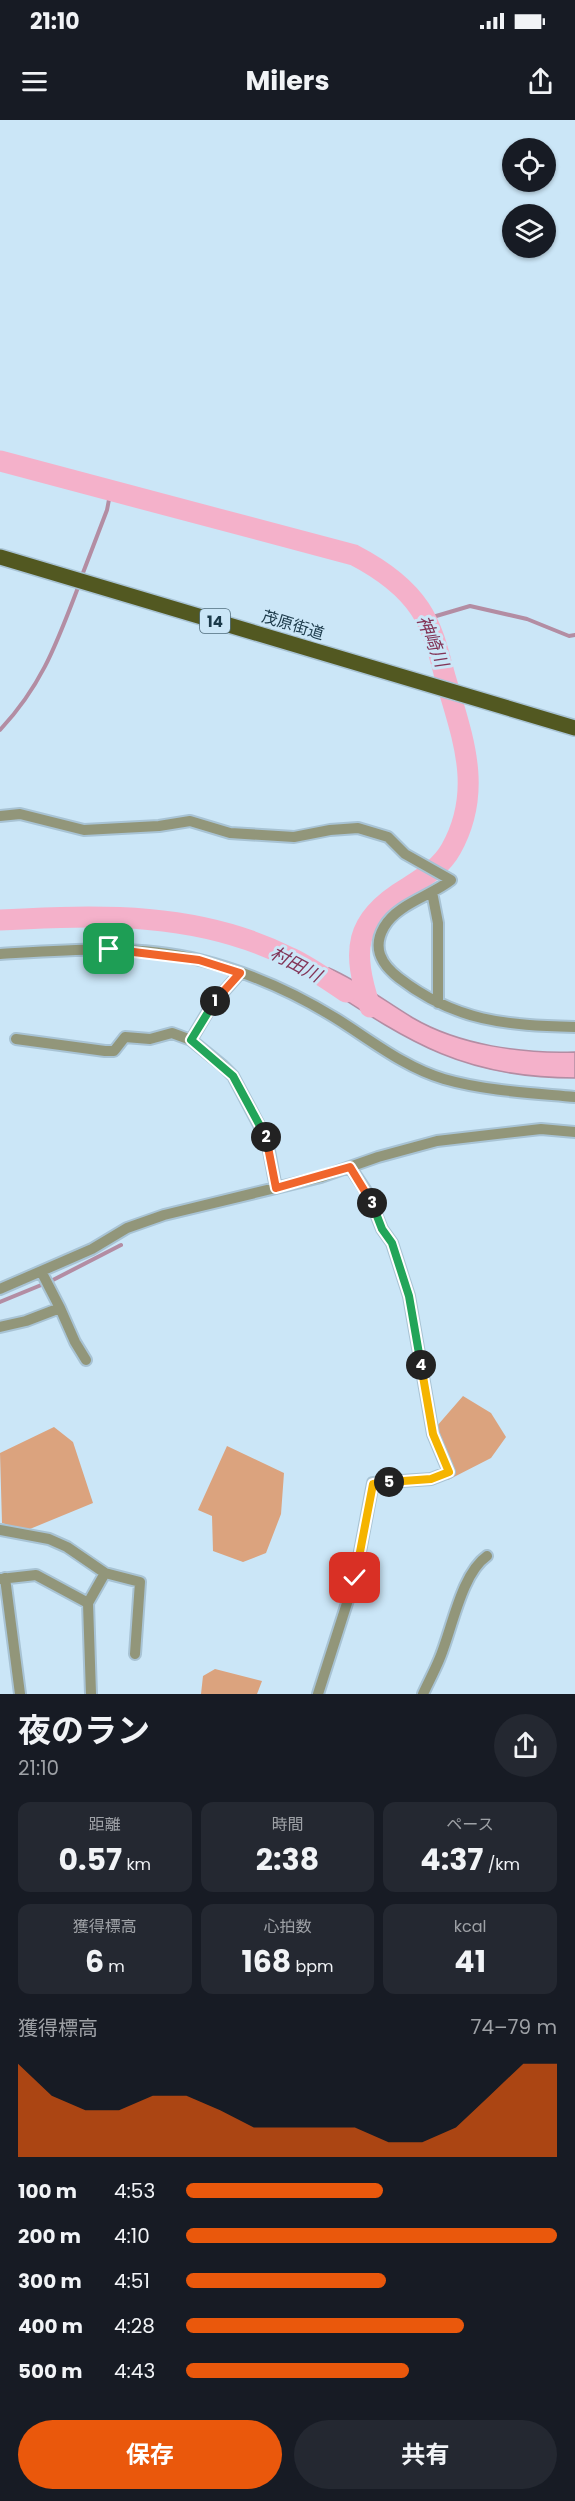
<!DOCTYPE html>
<html lang="ja">
<head>
<meta charset="utf-8">
<style>
	:root { --surface:#171b24; --page:#242831; --text:#f1f3f6; --muted:#9ea1a6; --accent:#ea580c }
	body { margin:0; font-family:Poppins,"Noto Sans JP",sans-serif; background:var(--page); color:var(--text); height:100vh; display:flex; flex-direction:column; font-size:22px; white-space:nowrap }
	* { box-sizing:border-box; margin:0 }
	p { font-size:20px; color:var(--muted) }
	.icon { flex:none; width:33px; height:33px; fill:none; stroke:currentColor; stroke-width:2; stroke-linecap:round; stroke-linejoin:round }
	.map { position:relative; height:1574px; overflow:hidden }
	.details { display:flex; flex-direction:column; background:var(--surface); flex:1 }
	.details>* { flex:none }
	.fabs { position:absolute; left:502px; top:18px; display:grid; gap:12px }
	.fabs a { display:grid; place-items:center; width:54px; height:54px; border-radius:50%; background:var(--surface); box-shadow:0 2px 4px #0004; font-size:30px }
	.pin { position:absolute; display:grid; place-items:center; width:51px; height:51px; color:#fff; margin:-26px; border-radius:12px; box-shadow:0 3px 9px #0006 }
	.km { position:absolute; width:30px; height:30px; margin:-15px; border-radius:50%; background:#222; color:#fff; font-size:16px; line-height:30px; text-align:center }
	.round { display:grid; place-items:center; flex:none; width:63px; height:63px; border-radius:32px; background:var(--page) }
	.overview { display:flex; align-items:center; justify-content:space-between; height:102px; padding:0 18px }
	h1 { font-size:33px; font-weight:700; line-height:45px }
	.stats { display:grid; grid-template-columns:repeat(3,1fr); gap:9px; height:102px; padding:6px 18px }
	.stats div { display:grid; align-content:center; border-radius:12px; background:var(--page); text-align:center }
	.stats b { font-size:30px; font-weight:700 }
	.stats small { font-size:16px; font-weight:400 }
	.stats p { font-size:16px }
	.chart { height:168px; padding:12px 18px }
	.chart p { display:flex; justify-content:space-between }
	.chart svg { width:100%; height:108px; margin-top:6px; fill:var(--accent); opacity:.7 }
	.cta { display:flex; gap:12px; margin-top:auto; padding:12px 18px }
	.cta a { flex:1; height:69px; border-radius:36px; background:var(--accent); color:#fff; font-size:24px; font-weight:700; line-height:69px; text-align:center }
	.cta a+a { background:var(--page); color:var(--text) }
	ul { padding:0 18px; list-style:none; font-size:20px }
	li { display:grid; grid-template-columns:96px 72px 1fr; align-items:center; height:45px }
	li i { height:15px; border-radius:8px; background:var(--accent) }
	.status { display:flex; justify-content:space-between; align-items:center; height:42px; padding:0 30px; background:var(--surface); direction:ltr }
	.status svg { height:16px; fill:currentColor }
	header { display:flex; justify-content:space-between; align-items:center; height:78px; padding:0 18px; background:var(--surface); font-size:27px; font-weight:700 }
	.map>svg:first-child { display:block }
	.forest { fill:#dba37e }
	.water { fill:#f4b1ca; stroke:#b38da3; stroke-width:1.5 }
	.lines { fill:none; stroke-linecap:round; stroke-linejoin:round }
	.stream { stroke:#b38da3; stroke-width:4 }
	.river { stroke:#f4b1ca; stroke-width:21 }
	.street-casing { stroke:#a8c3d4; stroke-width:14 }
	.primary-casing { stroke:#a8c3d4; stroke-width:18 }
	.street { stroke:#92967a; stroke-width:10 }
	.primary { stroke:#525821; stroke-width:15 }
	.split-1-casing { stroke:#fff; stroke-width:12 }
	.split-2-casing { stroke:#fff; stroke-width:12 }
	.split-3-casing { stroke:#fff; stroke-width:12 }
	.split-4-casing { stroke:#fff; stroke-width:12 }
	.split-5-casing { stroke:#fff; stroke-width:12 }
	.split-6-casing { stroke:#fff; stroke-width:12 }
	.split-1 { stroke:#f0652b; stroke-width:8 }
	.split-2 { stroke:#22a559; stroke-width:8 }
	.split-3 { stroke:#f0652b; stroke-width:8 }
	.split-4 { stroke:#22a559; stroke-width:8 }
	.split-5 { stroke:#f5b400; stroke-width:8 }
	.split-6 { stroke:#f5b400; stroke-width:8 }
	.labels { text-anchor:middle; dominant-baseline:central; stroke-width:6; stroke-linejoin:round; paint-order:stroke }
	.shield { fill:#cbe6f7; stroke:#506d7d; stroke-width:1.5 }
	.shield-label { font-size:15px; font-weight:bold; fill:#1b3949 }
	.street-label { font-size:16px; fill:#1b3949; stroke:#cbe6f7 }
	.water-label { font-size:18px; font-style:italic; fill:#823457; stroke:#cbe6f7 }
</style>
</head>
<body>
<div class="status"><b>21:10</b><svg viewBox="0 0 49 12"><path d="M0 12V9h3v3zM5 12V6h3v6zM10 12V3h3v9zM15 12V0h3v12zM26 1h20v11H26zM47 4h2v5h-2z"/></svg></div>
<header><svg class="icon" aria-label="menu" viewBox="0 0 24 24"><path d="M4 6h16M4 12h16M4 18h16"/></svg>Milers<svg class="icon" aria-label="share" viewBox="0 0 24 24"><path d="M12 15V3M7 8l5-5 5 5M5 13v7h14v-7"/></svg></header>
<div class="map">
<svg width="575" height="1574" viewBox="0 0 575 1574">
	<rect width="100%" height="100%" fill="#cbe6f7"/>
	<path class="forest" d="M 463,1276 L 491,1293 L 506,1317 L 491,1338 L 448,1360 L 430,1314 Z
		M 54,1307 L 73,1322 L 93,1383 L 25,1411 L 2,1403 L 0,1333 Z
		M 227,1326 L 284,1353 L 281,1394 L 266,1433 L 243,1442 L 213,1431 L 212,1396 L 198,1390 Z
		M 215,1549 L 262,1561 L 257,1574 L 201,1574 L 203,1556 Z"/>
	<path class="water" d="M 329,848 C 359,861 385,881 413,898 C 459,925 523,934 575,932 L 575,958 C 461,958 408,921 316,861 Z"/>
	<g class="lines">
		<path class="stream" d="M 81,458 L 107,390 L 111,369
			M 426,499 L 470,486 L 527,499 L 569,516 L 575,515
			M 0,610 C 43,564 57,522 79,465
			M 0,1182 L 51,1161 L 121,1125"/>
		<path class="river" d="M 0,341 L 354,435 C 379,448 404,465 420,489 C 433,509 438,530 444,553 C 461,614 485,668 451,729 C 441,747 424,757 407,768 C 353,800 352,831 370,887
			M 0,800 C 101,795 198,791 291,838 C 310,847 328,860 346,872"/>
		<defs>
			<path id="street" d="M 0,696 L 20,694 L 84,710 L 159,706 L 190,701 L 230,713 L 294,717 L 330,710 L 358,708 L 388,717 L 405,734 L 451,760 C 431,776 397,784 384,807 C 372,828 381,844 399,858 C 456,902 506,905 575,907
				M 432,772 L 438,803 L 438,883
				M 0,834 C 66,830 135,824 200,840 C 248,852 295,873 337,899 C 372,921 404,947 444,959 C 486,971 532,973 575,977
				M 16,919 L 105,931 L 114,931 L 125,917 L 150,919 L 172,913 L 191,920 L 223,946 L 233,956 L 267,1020 L 276,1068
				M 191,920 L 212,885 L 240,853
				M 0,1169 L 92,1129 L 127,1108 L 164,1095 L 321,1057 L 378,1037 L 437,1021 L 541,1009 L 575,1012
				M 60,1188 L 75,1222 L 86,1240
				M 0,1207 L 26,1201 L 60,1188 L 42,1153
				M 0,1410 L 49,1419 L 67,1427 L 105,1453 L 140,1462 L 135,1534
				M 5,1458 L 20,1574
				M 0,1459 L 36,1455 L 88,1483
				M 91,1574 L 88,1483 L 105,1453
				M 318,1574 L 355,1458 L 373,1363 L 431,1359 L 449,1352 L 433,1314 L 409,1176 L 392,1123 L 382,1109 L 368,1074 L 350,1047
				M 423,1574 C 428,1563 434,1552 439,1540 C 452,1510 461,1454 487,1436"/>
			<path id="primary" d="M 0,437 L 575,608"/>
		</defs>
		<use href="#street" class="street-casing"/>
		<use href="#primary" class="primary-casing"/>
		<use href="#street" class="street"/>
		<use href="#primary" class="primary"/>
	</g>
	<g class="lines">
		<defs>
			<path id="split-1" d="M 109,829 L 199,840 L 240,853 L 215,881"/>
			<path id="split-2" d="M 215,881 L 191,920 L 233,956 L 266,1017"/>
			<path id="split-3" d="M 266,1017 L 276,1068 L 350,1047 L 372,1083"/>
			<path id="split-4" d="M 372,1083 L 382,1109 L 392,1123 L 409,1176 L 421,1245"/>
			<path id="split-5" d="M 389,1362 L 431,1359 L 449,1352 L 433,1314 L 421,1245"/>
			<path id="split-6" d="M 355,1458 L 373,1364 L 389,1362"/>
		</defs>
		<use href="#split-1" class="split-1-casing"/>
		<use href="#split-2" class="split-2-casing"/>
		<use href="#split-3" class="split-3-casing"/>
		<use href="#split-4" class="split-4-casing"/>
		<use href="#split-5" class="split-5-casing"/>
		<use href="#split-6" class="split-6-casing"/>
		<use href="#split-1" class="split-1"/>
		<use href="#split-2" class="split-2"/>
		<use href="#split-3" class="split-3"/>
		<use href="#split-4" class="split-4"/>
		<use href="#split-5" class="split-5"/>
		<use href="#split-6" class="split-6"/>
	</g>
	<g class="labels">
		<rect class="shield" x="200" y="489" width="30" height="24" rx="4.5"/>
		<g class="shield-label">
			<text x="215" y="501">14</text>
		</g>
		<g class="street-label">
			<text transform="translate(293 505) rotate(17)">茂原街道</text>
		</g>
		<g class="water-label">
			<text transform="translate(433 521) rotate(68)">神崎川</text>
			<text transform="translate(296 844) rotate(28)">村田川</text>
		</g>
	</g>
</svg>
<div class="fabs">
<a><svg class="icon" aria-label="locate" viewBox="0 0 24 24"><circle cx="12" cy="12" r="6"/><path d="M12 2v4M12 18v4M2 12h4M18 12h4"/></svg></a>
<a><svg class="icon" aria-label="layers" viewBox="0 0 24 24"><path d="M12 4l9 5-9 5-9-5zM3 14l9 5 9-5"/></svg></a>
</div>
<div class="pin" style="left:109px;top:829px;background:#1e9e55"><svg class="icon" aria-label="arrive" viewBox="0 0 24 24"><path d="M6 21V4h12l-3 4 3 4H6"/></svg></div>
<div class="pin" style="left:355px;top:1458px;background:#d93025"><svg class="icon" aria-label="check" viewBox="0 0 24 24"><path d="M5 12l5 5 9-10"/></svg></div>
<b class="km" style="left:215px;top:881px">1</b>
<b class="km" style="left:266px;top:1017px">2</b>
<b class="km" style="left:372px;top:1083px">3</b>
<b class="km" style="left:421px;top:1245px">4</b>
<b class="km" style="left:389px;top:1362px">5</b>
</div>
<section class="details">
<div class="overview"><div><h1>夜のラン</h1><p>21:10</p></div><a class="round"><svg class="icon" aria-label="share" viewBox="0 0 24 24"><path d="M12 15V3M7 8l5-5 5 5M5 13v7h14v-7"/></svg></a></div>
<div class="stats">
<div><p>距離</p><b>0.57<small> km</small></b></div>
<div><p>時間</p><b>2:38</b></div>
<div><p>ペース</p><b>4:37<small> /km</small></b></div>
</div>
<div class="stats">
<div><p>獲得標高</p><b>6<small> m</small></b></div>
<div><p>心拍数</p><b>168<small> bpm</small></b></div>
<div><p>kcal</p><b>41</b></div>
</div>
<div class="chart"><p><span>獲得標高</span>74–79 m</p>
<svg viewBox="0 0 160 44" preserveAspectRatio="none"><path d="M0 44V6L10 19L20 25L30 25L40 19L50 19L60 25L70 32L80 32L90 32L100 32L110 38L120 38L130 32L140 19L150 6L160 6V44z"/></svg>
</div>
<ul>
<li><b>100 m</b>4:53<i style="width:53%"></i></li>
<li><b>200 m</b>4:10<i style="width:100%"></i></li>
<li><b>300 m</b>4:51<i style="width:54%"></i></li>
<li><b>400 m</b>4:28<i style="width:75%"></i></li>
<li><b>500 m</b>4:43<i style="width:60%"></i></li>
</ul>
<div class="cta"><a>保存</a><a>共有</a></div>
</section>
</body>
</html>
